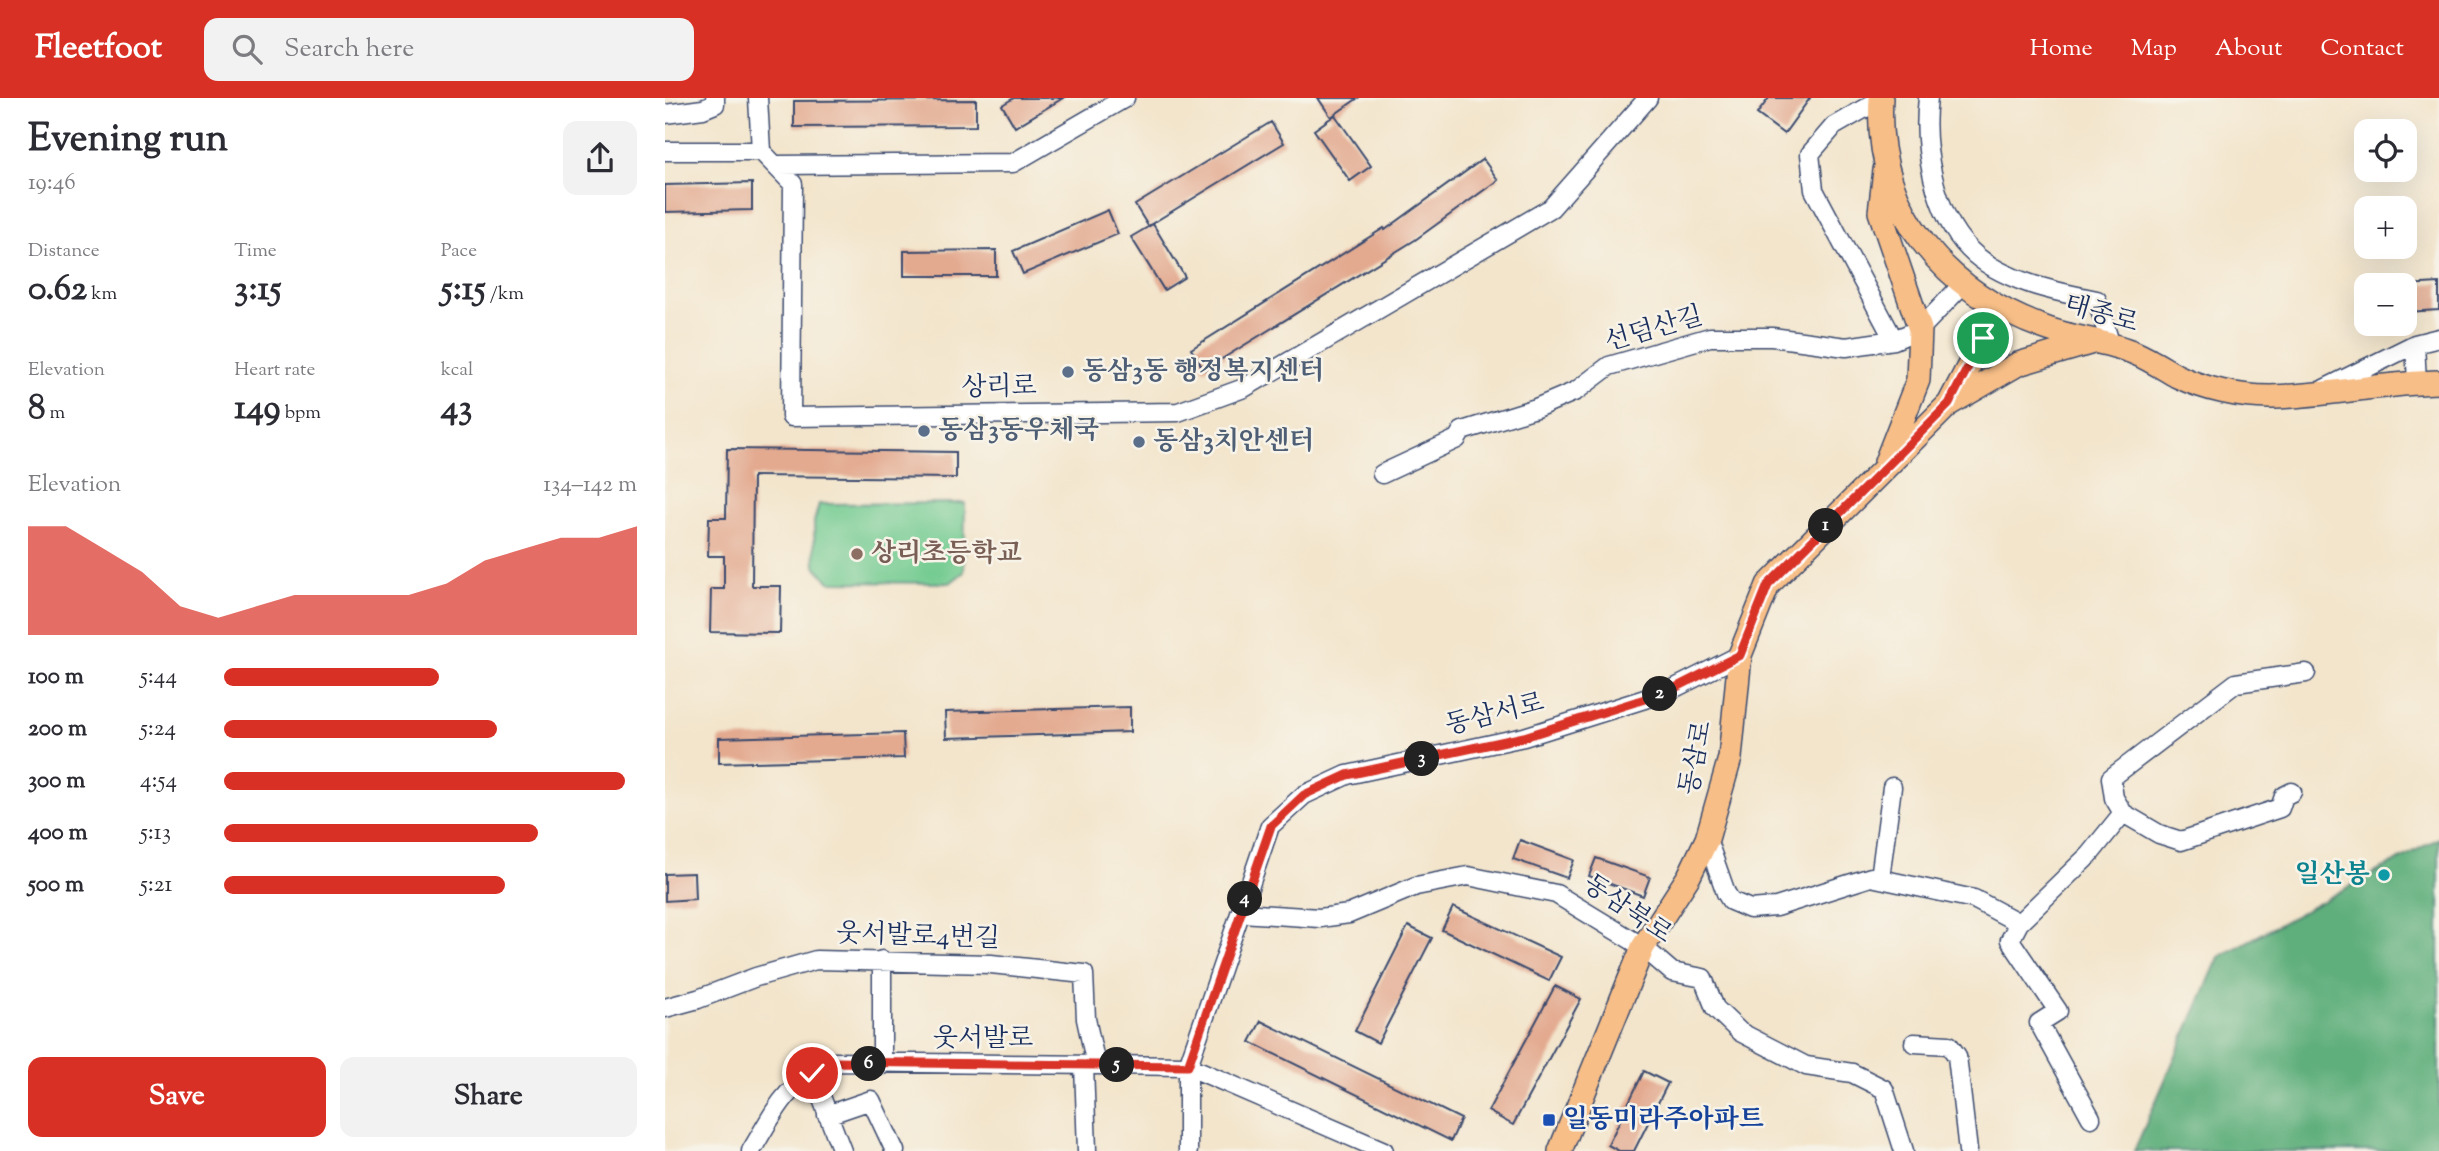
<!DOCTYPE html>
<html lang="en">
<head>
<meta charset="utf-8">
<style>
	:root { --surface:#fff; --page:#f2f2f3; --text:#2b2b33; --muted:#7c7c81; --accent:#d93025 }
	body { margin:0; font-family:"Sorts Mill Goudy","Noto Serif KR",serif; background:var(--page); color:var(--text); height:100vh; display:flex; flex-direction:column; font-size:26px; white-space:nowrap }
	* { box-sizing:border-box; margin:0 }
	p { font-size:23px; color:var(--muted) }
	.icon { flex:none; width:38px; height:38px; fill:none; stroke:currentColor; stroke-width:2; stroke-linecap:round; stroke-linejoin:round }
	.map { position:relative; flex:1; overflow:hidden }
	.sheet { display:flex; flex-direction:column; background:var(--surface); width:665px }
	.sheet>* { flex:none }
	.buttons { position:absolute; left:1689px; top:21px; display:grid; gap:14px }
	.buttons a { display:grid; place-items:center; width:63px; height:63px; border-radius:14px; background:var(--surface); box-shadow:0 7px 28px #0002; font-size:35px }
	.pin { position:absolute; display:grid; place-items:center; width:60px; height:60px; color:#fff; margin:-30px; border:4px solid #fff; border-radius:50%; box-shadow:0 2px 7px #0007 }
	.km { position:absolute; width:35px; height:35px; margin:-18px; border-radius:50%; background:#222; color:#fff; font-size:19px; line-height:35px; text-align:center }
	.round { display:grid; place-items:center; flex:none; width:74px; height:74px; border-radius:14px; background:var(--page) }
	.summary { display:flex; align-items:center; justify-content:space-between; height:119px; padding:0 28px }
	h1 { font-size:38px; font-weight:700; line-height:52px }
	.stats { display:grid; grid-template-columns:repeat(3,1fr); gap:10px; height:119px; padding:7px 28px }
	.stats div { display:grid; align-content:center }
	.stats b { font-size:35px; font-weight:700 }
	.stats small { font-size:19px; font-weight:400 }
	.stats p { font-size:19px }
	.chart { height:196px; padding:14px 28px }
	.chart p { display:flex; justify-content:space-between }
	.chart svg { width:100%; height:126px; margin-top:7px; fill:var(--accent); opacity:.7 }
	.button { display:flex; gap:14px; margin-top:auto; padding:14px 28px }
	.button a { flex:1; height:80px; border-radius:14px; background:var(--accent); color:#fff; font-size:28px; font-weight:700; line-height:80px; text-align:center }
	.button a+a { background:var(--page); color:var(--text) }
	ul { padding:0 28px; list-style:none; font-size:23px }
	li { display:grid; grid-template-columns:112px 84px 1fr; align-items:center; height:52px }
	li i { height:18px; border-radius:9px; background:var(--accent) }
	header { display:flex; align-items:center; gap:42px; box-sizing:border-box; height:98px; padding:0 35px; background:var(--accent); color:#fff }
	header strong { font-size:33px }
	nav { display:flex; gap:38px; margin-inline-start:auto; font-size:24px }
	.search { width:490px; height:63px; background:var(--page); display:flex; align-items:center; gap:18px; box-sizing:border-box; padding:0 24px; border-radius:14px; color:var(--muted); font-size:26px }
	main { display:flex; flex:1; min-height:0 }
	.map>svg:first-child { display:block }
	.green { fill:#73cb91; stroke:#477d78; stroke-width:2 }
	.forest { fill:#5eaf7b; stroke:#3c6f6c; stroke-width:2 }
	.building { fill:#e3aa90 }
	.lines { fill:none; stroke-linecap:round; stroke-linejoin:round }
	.minor-casing { stroke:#3b4a6e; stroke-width:21 }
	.major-casing { stroke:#3b4a6e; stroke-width:26 }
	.minor { stroke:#fff; stroke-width:18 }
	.major { stroke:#f7be87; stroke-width:23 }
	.route-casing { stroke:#fff; stroke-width:14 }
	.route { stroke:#d93025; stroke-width:9 }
	.service-dot { fill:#5c6f8a; stroke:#f7f3e8; stroke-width:2.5 }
	.education-dot { fill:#8d6e63; stroke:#f7f3e8; stroke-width:2.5 }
	.culture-dot { fill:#0f9aa8; stroke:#f7f3e8; stroke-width:2.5 }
	.transit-dot { fill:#1a4fb4; stroke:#f7f3e8; stroke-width:2.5 }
	.labels { text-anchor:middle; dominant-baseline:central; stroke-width:5; stroke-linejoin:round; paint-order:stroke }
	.street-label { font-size:26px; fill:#1b2f5e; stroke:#f7f3e8 }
	.service-label { font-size:26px; font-weight:bold; fill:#4e5e75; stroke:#f7f3e8; text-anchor:start }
	.education-label { font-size:26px; font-weight:bold; fill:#785e54; stroke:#f7f3e8; text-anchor:start }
	.culture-label { font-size:26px; font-weight:bold; fill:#0d838f; stroke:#f7f3e8; text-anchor:end }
	.transit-label { font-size:26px; font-weight:bold; fill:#164399; stroke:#f7f3e8; text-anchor:start }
</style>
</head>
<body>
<header>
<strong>Fleetfoot</strong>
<div class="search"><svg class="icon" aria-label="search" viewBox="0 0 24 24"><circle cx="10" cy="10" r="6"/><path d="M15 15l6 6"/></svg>Search here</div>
<nav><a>Home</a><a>Map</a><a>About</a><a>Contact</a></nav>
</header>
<main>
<section class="sheet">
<div class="summary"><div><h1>Evening run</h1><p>19:46</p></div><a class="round"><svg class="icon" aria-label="share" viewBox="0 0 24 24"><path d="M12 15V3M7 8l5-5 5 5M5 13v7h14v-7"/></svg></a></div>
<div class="stats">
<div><p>Distance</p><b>0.62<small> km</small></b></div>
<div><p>Time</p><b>3:15</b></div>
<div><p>Pace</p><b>5:15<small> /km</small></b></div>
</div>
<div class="stats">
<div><p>Elevation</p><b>8<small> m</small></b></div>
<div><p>Heart rate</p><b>149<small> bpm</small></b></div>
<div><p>kcal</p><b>43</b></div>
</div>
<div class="chart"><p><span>Elevation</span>134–142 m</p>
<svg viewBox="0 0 160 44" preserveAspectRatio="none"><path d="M0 44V6L10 6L20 14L30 22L40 34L50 38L60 34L70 30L80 30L90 30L100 30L110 26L120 18L130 14L140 10L150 10L160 6V44z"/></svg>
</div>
<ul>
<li><b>100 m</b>5:44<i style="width:52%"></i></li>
<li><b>200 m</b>5:24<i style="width:66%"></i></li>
<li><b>300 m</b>4:54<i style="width:97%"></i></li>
<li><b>400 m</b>5:13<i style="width:76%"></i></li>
<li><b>500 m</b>5:21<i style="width:68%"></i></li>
</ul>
<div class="button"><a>Save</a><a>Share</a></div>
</section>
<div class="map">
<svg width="1774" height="1053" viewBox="0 0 1774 1053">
	<rect width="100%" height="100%" fill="#f7f3e8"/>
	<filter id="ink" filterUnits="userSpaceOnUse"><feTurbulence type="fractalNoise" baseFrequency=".0143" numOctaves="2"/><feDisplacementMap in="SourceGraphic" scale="14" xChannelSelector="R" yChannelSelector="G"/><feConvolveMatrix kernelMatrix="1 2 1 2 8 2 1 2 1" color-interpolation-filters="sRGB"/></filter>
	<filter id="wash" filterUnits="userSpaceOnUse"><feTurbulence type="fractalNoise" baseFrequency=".00686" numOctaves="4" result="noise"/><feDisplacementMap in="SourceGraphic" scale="28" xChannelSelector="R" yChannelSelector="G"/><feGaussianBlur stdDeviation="1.57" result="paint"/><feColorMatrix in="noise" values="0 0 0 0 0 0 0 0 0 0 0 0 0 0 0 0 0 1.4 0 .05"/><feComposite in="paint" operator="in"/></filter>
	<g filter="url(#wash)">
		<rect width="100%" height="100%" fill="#f3e5cc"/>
		<path class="green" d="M 300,405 L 299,474 L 285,485 L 165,484 L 150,468 L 149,424 L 154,406 Z"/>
		<path class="forest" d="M 1774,740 L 1774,1053 L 1469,1053 L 1554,859 Z"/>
		<g id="blocks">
			<path class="building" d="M 349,0 L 398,0 L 350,29 L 337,7 Z
				M 653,0 L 693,0 L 666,19 Z
				M 1104,0 L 1145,0 L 1119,36 L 1092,16 Z
				M 311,2 L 311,28 L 129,29 L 129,3 Z
				M 670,17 L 706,68 L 685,83 L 649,32 Z
				M 606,24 L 619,45 L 483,128 L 470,107 Z
				M 818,61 L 833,82 L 750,142 L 539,272 L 526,251 L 719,130 L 720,132 Z
				M 87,85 L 87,112 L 0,114 L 0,87 Z
				M 443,112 L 453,136 L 358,176 L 348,153 Z
				M 488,126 L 520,179 L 499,192 L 466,139 Z
				M 331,152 L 331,178 L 239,178 L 239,153 Z
				M 1774,185 L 1774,212 L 1740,214 L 1740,187 Z
				M 62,351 L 291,354 L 291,380 L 88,378 L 87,488 L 116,488 L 115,535 L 45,534 L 46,491 L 59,491 L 59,458 L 43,458 L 44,420 L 61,420 Z
				M 465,609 L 465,634 L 281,640 L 280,614 Z
				M 238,635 L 239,660 L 54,665 L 54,640 Z
				M 855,742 L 909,762 L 902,780 L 848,761 Z
				M 931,760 L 985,779 L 978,798 L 924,778 Z
				M 29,775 L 30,801 L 0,803 L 0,776 Z
				M 788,809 L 896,859 L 884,883 L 777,832 Z
				M 743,828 L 767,840 L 713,945 L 690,933 Z
				M 890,888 L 916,901 L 848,1027 L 823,1013 Z
				M 596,923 L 796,1021 L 786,1043 L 585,944 Z
				M 979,973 L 1003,985 L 969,1053 L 954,1053 L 943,1047 Z"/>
		</g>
	</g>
	<g filter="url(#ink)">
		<use href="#blocks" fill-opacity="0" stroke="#3b4a6e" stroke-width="2"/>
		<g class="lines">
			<defs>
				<path id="minor" d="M 93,0 L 96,53 L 128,86 L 126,319 L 513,314 L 579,290 L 886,110 L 983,0
					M 1263,0 C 1257,48 1269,115 1304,151 C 1335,183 1391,194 1432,202 L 1446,248
					M 1216,1 L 1169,28 L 1145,56 L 1149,92 L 1229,242
					M 0,16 L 38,11 L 50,6 L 50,0
					M 0,53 L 96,53
					M 113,67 L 348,65 L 460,0
					M 1750,246 L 1752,284
					M 1659,291 L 1750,246 L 1774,240
					M 717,376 L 792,341 L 797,333 L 871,310 L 911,293 L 944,268 L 1045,239 L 1107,239 L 1181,249 L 1229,242 L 1255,231 L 1298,186
					M 1627,694 L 1619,698 L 1615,710 L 1516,743 L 1494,736 L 1458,715 L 1449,700 L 1446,680 L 1571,585 L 1641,575
					M 1042,741 L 1061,795 L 1066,803 L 1085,811 L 1111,809 L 1206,779 L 1309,801 L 1354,825 L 1345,842 L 1393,913 L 1374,925 L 1426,1020
					M 1215,780 L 1227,689
					M 576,815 L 655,820 L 684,816 L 751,788 L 803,778 L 891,796 L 978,849 L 1007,874 L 1038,880 L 1050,910 L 1075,934 L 1141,968 L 1187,975 L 1219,991 L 1239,1053
					M 1354,825 L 1424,757 L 1458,715
					M 0,910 L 33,901 L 91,879 L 151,862 L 326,866 L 419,876 L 421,921 L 431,967
					M 1249,945 L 1284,947 L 1292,958 L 1303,1053
					M 217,967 L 217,862
					M 419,967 L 422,1053
					M 147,975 L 177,1053
					M 162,1017 L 206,1002 L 230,1053
					M 86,1053 C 113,1008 119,988 168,964 L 523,968 L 719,1053
					M 523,1053 L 523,968 L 605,728 L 639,697 L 682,677 L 859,639 L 1002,594 L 1075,557"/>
				<path id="major" d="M 1216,0 C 1209,112 1279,195 1383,231 C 1411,241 1442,243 1470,255 C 1484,261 1498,270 1512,278 C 1539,291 1574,299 1605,299 C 1661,298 1717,285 1774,284
					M 1220,72 L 1215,114 L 1255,231 L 1253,282 L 1221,364
					M 1284,306 L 1353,266 L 1428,244
					M 895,1053 L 978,849 L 1024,778 L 1042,741 L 1065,660 L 1075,557 L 1103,487 L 1284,306 L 1334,210"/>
			</defs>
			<use href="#minor" class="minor-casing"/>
			<use href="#major" class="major-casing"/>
			<use href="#minor" class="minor"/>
			<use href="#major" class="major"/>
		</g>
	</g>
	<g class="lines" filter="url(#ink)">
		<defs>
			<path id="route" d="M 147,975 L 168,964 L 523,968 L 606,728 L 639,697 L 682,677 L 859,639 L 1002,594 L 1075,557 L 1103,487 L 1284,306 L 1318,240"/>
		</defs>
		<use href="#route" class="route-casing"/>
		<use href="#route" class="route"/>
	</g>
	<g class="service-dot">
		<circle cx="403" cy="274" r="7"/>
		<circle cx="259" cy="333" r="7"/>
		<circle cx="474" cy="344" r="7"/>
	</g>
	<circle class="education-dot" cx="192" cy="456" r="7"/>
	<circle class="culture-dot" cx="1719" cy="777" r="7"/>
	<rect class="transit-dot" x="877" y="1015" width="14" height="14" rx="3.5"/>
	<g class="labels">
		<g class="street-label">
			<text transform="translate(1436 217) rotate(16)">태종로</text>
			<text transform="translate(989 232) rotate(-16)">선덤산길</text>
			<text transform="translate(334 290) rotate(-1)">상리로</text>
			<text transform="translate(830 617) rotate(-14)">동삼서로</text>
			<text transform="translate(1032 660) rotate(-79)">동삼로</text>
			<text transform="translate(962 812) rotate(34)">동삼북로</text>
			<text transform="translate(253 839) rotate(2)">웃서발로4번길</text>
			<text x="318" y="941">웃서발로</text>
		</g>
		<g class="service-label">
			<text x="417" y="274">동삼3동 행정복지센터</text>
			<text x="273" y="333">동삼3동우체국</text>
			<text x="488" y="344">동삼3치안센터</text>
		</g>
		<g class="education-label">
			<text x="206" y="456">상리초등학교</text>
		</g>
		<g class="culture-label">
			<text x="1705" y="777">일산봉</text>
		</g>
		<g class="transit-label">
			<text x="898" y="1022">일동미라주아파트</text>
		</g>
	</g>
</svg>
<div class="buttons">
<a><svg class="icon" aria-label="locate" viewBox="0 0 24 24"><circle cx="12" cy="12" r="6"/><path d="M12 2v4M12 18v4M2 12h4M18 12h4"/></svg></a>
<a>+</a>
<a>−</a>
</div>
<div class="pin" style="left:1318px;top:240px;background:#1e9e55"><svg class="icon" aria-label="arrive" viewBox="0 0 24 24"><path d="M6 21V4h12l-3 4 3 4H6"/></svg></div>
<div class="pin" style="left:147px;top:975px;background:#d93025"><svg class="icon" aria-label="check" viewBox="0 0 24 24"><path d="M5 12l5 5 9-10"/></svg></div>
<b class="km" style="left:1161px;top:428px">1</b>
<b class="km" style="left:995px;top:596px">2</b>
<b class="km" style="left:757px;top:661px">3</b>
<b class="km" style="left:580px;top:801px">4</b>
<b class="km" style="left:452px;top:967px">5</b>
<b class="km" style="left:204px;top:966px">6</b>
</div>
</main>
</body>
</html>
